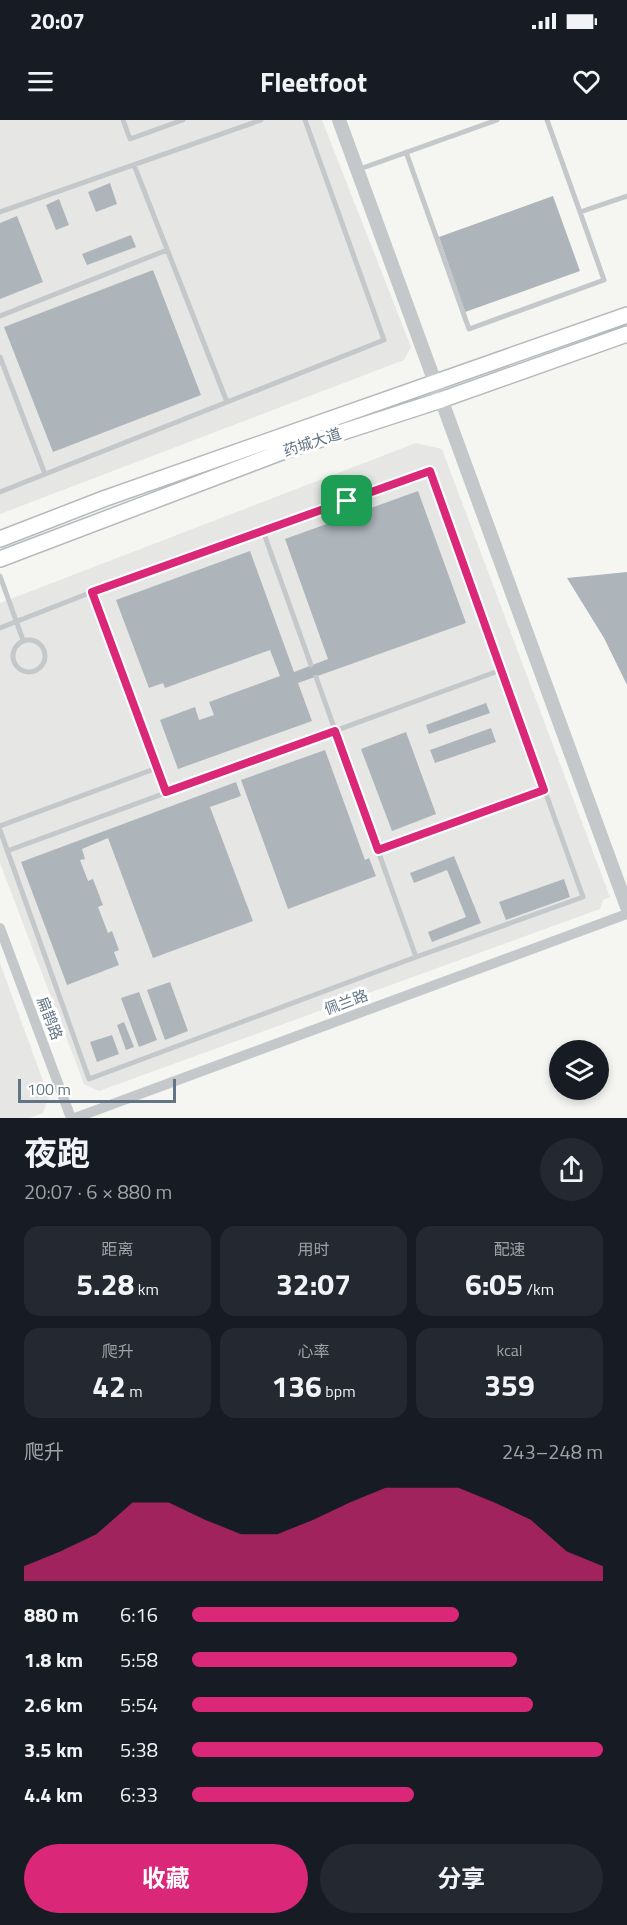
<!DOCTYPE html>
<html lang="zh">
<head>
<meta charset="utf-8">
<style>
	:root { --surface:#171b24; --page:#242831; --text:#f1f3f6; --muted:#9ea1a6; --accent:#db2777 }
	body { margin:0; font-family:"Titillium Web","Noto Sans SC",sans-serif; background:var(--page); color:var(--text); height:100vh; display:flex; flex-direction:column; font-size:22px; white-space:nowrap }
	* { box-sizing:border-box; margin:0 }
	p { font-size:20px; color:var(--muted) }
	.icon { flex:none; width:33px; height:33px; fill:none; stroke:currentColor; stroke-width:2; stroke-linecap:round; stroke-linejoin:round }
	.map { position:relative; height:998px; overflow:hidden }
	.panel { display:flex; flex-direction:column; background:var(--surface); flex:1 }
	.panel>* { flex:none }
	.buttons { position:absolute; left:549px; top:920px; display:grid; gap:12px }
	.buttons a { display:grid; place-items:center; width:60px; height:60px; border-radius:50%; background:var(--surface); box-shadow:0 3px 9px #0003; font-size:30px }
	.scale { position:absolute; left:18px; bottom:15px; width:158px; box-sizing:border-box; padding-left:6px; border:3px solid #627585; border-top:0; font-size:16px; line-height:21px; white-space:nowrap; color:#627585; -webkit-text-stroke:4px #fff; paint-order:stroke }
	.pin { position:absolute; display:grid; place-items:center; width:51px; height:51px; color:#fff; margin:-26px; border-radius:12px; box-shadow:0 3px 9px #0006 }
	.round { display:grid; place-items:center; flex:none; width:63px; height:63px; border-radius:32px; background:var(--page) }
	.overview { display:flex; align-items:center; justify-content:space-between; height:102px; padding:0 24px }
	h1 { font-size:33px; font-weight:700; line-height:45px }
	.stats { display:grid; grid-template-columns:repeat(3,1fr); gap:9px; height:102px; padding:6px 24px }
	.stats div { display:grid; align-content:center; border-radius:15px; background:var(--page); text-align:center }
	.stats b { font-size:30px; font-weight:700 }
	.stats small { font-size:16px; font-weight:400 }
	.stats p { font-size:16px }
	.chart { height:168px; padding:12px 24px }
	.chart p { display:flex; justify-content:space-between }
	.chart svg { width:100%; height:108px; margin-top:6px; fill:var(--accent); opacity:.7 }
	.button { display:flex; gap:12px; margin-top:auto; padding:12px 24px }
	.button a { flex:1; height:69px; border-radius:36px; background:var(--accent); color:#fff; font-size:24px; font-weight:700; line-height:69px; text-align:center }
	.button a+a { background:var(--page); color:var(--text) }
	ul { padding:0 24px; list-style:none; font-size:20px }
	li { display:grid; grid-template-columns:96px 72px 1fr; align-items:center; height:45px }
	li i { height:15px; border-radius:8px; background:var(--accent) }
	.status { display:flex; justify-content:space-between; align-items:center; height:42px; padding:0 30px; background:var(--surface); direction:ltr }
	.status svg { height:16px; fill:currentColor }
	header { display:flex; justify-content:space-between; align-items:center; height:78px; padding:0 24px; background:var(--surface); font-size:27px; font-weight:700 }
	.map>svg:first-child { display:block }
	.built { fill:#e6e7e5 }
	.building { fill:#adb5ba }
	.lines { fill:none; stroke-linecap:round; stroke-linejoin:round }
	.secondary-casing { stroke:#b4babe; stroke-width:18 }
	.service { stroke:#c4c8cb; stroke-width:5 }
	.minor { stroke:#c4c8cb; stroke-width:10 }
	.tertiary { stroke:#c4c8cb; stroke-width:14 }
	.secondary { stroke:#fff; stroke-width:15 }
	.route-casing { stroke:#fff; stroke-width:12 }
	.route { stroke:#db2777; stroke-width:8 }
	.labels { text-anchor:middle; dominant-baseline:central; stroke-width:6; stroke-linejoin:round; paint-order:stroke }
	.street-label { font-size:15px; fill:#627585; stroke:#fff }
</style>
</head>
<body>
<div class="status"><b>20:07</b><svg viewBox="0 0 49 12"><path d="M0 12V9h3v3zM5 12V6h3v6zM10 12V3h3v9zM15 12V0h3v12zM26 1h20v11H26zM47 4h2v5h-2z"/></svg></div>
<header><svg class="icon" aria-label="menu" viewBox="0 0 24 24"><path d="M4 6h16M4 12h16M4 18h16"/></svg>Fleetfoot<svg class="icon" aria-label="heart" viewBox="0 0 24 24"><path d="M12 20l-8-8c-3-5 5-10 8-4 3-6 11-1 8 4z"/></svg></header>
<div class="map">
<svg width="627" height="998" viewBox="0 0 627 998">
	<rect width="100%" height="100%" fill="#f5f6f1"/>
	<path class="built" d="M 0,0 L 322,0 L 411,227 L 404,240 L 0,394 Z
		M 416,323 L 442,329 L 610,777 L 603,780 L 600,789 L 99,971 L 84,964 L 0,743 L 0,483 Z
		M 0,843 L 49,977 L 43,993 L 29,998 L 0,998 Z"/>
	<path class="building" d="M 110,63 L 117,84 L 96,92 L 88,72 Z
		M 553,76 L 580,151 L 465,192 L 439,117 Z
		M 59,79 L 69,105 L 56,110 L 46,85 Z
		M 17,96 L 43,162 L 0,179 L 0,103 Z
		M 131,115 L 136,127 L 87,145 L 82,134 Z
		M 153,150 L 201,275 L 53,332 L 4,207 Z
		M 418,371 L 466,503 L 298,563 L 312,601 L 178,649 L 160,600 L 195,587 L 199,600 L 214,595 L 209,582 L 280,556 L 270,530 L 165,568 L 163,563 L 149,568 L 116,480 L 250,431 L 294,552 L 328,539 L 285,419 Z
		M 627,452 L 627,565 L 604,518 L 567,458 Z
		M 486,583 L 490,593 L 429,614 L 426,605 Z
		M 491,608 L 496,622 L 435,643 L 430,630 Z
		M 406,612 L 436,694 L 392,711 L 361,629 Z
		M 325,630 L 365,740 L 369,738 L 376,756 L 288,789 L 241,660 Z
		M 236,662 L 241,676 L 210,687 L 253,801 L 153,838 L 108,718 L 82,729 L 85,739 L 80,740 L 88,761 L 93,759 L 103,785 L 98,787 L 108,813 L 112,811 L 119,830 L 114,832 L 119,845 L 67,865 L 21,742 Z
		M 454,736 L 481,803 L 432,822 L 428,812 L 466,797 L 447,750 L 414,763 L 410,753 Z
		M 564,759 L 570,777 L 506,800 L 499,782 Z
		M 170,862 L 188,911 L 165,920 L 147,870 Z
		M 139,872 L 157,920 L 139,927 L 121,878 Z
		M 124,902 L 134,927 L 126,930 L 117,905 Z
		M 112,915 L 119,934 L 97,942 L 90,922 Z"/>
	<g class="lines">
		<defs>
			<path id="secondary" d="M 0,419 L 106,378 L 627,195
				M 0,439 L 287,330 L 441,280 L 627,214"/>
		</defs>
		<use href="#secondary" class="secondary-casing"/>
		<path class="service" d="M 123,0 L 130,19 L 183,0
			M 547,0 L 580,92 L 627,76
			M 406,32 L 469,209 L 604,160 L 580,92
			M 134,45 L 227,282
			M 357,50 L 497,0
			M 0,92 L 261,0
			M 0,196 L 167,130
			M 0,237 L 45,354
			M 0,372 L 384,220 L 305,0
			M 263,411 L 311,545
			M 0,456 L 23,520
			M 92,472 L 430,351 L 583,777 L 416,837 L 316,557
			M 0,508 L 92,472 L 157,648 L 0,706
			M13 536a16 16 0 1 1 32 0a16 16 0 1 1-32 0Z
			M 157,648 L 166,672
			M 0,710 L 89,959 L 416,837
			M 378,730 L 545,670
			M 7,731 L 501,550"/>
		<path class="minor" d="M 0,808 L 71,998
			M 75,998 L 627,794"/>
		<path class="tertiary" d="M 339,0 L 627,787"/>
		<use href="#secondary" class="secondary"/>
	</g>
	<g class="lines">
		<defs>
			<path id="route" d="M 430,351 L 544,670 L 378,730 L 335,611 L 166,672 L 92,472 Z"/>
		</defs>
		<use href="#route" class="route-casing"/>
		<use href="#route" class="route"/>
	</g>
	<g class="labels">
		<g class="street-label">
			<text transform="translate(312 322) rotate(-18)">药城大道</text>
			<text transform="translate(346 882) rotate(-20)">佩兰路</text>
			<text transform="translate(50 898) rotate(69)">扁鹊路</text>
		</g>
	</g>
</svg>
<div class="buttons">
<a><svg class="icon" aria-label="layers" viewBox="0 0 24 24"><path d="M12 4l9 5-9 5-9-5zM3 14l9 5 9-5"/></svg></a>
</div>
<div class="scale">100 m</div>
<div class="pin" style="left:347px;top:381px;background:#1e9e55"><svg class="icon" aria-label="arrive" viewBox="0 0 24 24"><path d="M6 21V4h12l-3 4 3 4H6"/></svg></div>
</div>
<section class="panel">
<div class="overview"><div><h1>夜跑</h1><p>20:07 · 6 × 880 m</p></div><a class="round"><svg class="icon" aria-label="share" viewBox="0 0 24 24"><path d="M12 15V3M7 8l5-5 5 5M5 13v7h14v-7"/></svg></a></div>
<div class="stats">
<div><p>距离</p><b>5.28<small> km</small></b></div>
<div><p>用时</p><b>32:07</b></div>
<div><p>配速</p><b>6:05<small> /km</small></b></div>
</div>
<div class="stats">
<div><p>爬升</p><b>42<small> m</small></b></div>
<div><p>心率</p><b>136<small> bpm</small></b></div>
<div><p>kcal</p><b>359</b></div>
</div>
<div class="chart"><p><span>爬升</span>243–248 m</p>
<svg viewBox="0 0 160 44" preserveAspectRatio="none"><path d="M0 44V38L10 32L20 25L30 12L40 12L50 19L60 25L70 25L80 19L90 12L100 6L110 6L120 6L130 12L140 19L150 32L160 38V44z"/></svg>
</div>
<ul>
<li><b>880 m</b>6:16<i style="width:65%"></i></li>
<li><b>1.8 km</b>5:58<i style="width:79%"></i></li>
<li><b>2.6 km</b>5:54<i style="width:83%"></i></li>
<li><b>3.5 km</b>5:38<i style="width:100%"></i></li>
<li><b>4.4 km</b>6:33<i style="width:54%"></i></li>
</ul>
<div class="button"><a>收藏</a><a>分享</a></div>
</section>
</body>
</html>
